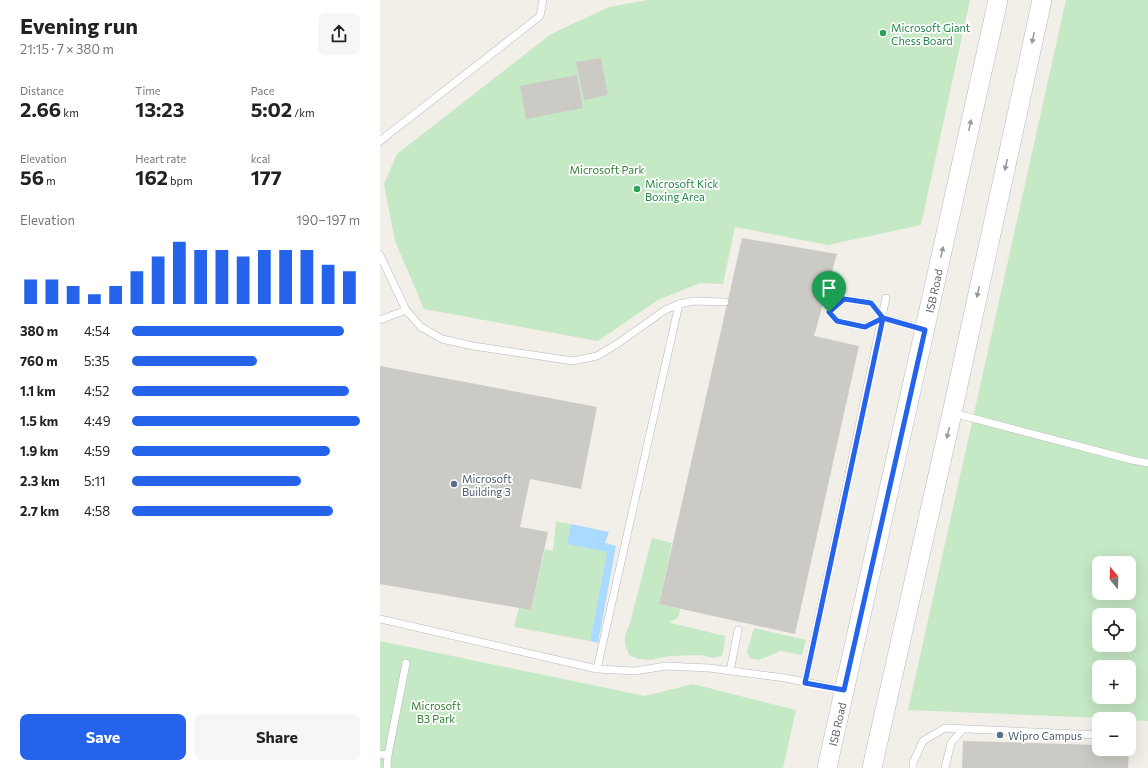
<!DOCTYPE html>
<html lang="en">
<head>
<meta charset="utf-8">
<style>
	:root { --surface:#fff; --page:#f6f6f6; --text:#222; --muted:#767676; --accent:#2563eb }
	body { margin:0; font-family:Commissioner,sans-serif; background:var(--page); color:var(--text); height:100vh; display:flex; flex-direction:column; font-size:15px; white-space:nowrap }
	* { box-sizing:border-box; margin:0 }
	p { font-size:13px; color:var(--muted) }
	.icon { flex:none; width:22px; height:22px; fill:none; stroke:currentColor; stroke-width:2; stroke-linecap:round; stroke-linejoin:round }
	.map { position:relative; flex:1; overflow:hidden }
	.side { display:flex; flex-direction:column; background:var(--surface); width:380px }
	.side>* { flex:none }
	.needle { width:26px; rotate:341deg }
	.controls { position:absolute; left:712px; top:556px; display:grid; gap:8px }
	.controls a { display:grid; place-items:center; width:44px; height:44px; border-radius:8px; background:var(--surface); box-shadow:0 4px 16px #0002; font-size:20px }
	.pin { position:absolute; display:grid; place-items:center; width:34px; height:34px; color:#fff; margin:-41px -17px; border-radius:50% 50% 50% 0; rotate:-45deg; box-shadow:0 0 4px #0007 }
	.pin .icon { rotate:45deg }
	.round { display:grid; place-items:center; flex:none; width:42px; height:42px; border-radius:8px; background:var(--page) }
	.overview { display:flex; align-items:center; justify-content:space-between; height:68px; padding:0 20px }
	h1 { font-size:22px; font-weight:700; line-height:30px }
	.stats { display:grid; grid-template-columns:repeat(3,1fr); gap:6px; height:68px; padding:4px 20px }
	.stats div { display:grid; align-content:center }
	.stats b { font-size:20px; font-weight:700 }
	.stats small { font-size:11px; font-weight:400 }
	.stats p { font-size:11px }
	.chart { height:112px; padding:8px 20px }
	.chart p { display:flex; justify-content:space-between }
	.chart svg { width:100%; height:72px; margin-top:4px; stroke:var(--accent); stroke-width:6 }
	.primary-button { display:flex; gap:8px; margin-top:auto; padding:8px 20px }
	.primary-button a { flex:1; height:46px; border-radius:8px; background:var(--accent); color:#fff; font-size:16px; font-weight:700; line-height:46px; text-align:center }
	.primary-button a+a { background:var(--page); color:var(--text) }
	ul { padding:0 20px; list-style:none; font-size:13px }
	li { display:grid; grid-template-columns:64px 48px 1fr; align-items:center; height:30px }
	li i { height:10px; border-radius:5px; background:var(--accent) }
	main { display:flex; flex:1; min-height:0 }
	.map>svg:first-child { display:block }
	.green { fill:#c5e8c5; fill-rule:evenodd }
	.water { fill:#aadaff }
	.building { fill:#cccac5 }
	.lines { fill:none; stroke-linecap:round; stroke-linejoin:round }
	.service-casing { stroke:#b5b8bc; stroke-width:8 }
	.secondary-casing { stroke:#b6babf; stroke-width:20 }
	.service { stroke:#fff; stroke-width:7 }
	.secondary { stroke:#fff; stroke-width:19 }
	.oneway { fill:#979a9d }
	.route-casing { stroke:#fff; stroke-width:8 }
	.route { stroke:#2563eb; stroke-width:5 }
	.leisure-dot { fill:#2e9e5b; stroke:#fff; stroke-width:1.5 }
	.service-dot { fill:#5c6f8a; stroke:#fff; stroke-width:1.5 }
	.labels { text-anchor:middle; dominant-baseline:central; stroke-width:3.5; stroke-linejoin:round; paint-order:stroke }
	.leisure-label { font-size:11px; fill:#27864d; stroke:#fff; text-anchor:start }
	.park-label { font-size:11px; fill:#348238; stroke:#fff }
	.street-label { font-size:11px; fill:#5f6368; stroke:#fff }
	.service-label { font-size:11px; fill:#4e5e75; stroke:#fff; text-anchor:start }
</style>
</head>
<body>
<main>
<section class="side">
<div class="overview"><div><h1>Evening run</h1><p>21:15 · 7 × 380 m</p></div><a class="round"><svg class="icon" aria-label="share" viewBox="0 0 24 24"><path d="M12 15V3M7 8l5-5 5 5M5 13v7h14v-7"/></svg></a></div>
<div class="stats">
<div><p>Distance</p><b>2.66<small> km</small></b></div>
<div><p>Time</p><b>13:23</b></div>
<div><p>Pace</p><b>5:02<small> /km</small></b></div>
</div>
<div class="stats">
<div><p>Elevation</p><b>56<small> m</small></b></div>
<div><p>Heart rate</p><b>162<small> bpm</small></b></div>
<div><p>kcal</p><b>177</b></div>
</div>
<div class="chart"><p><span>Elevation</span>190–197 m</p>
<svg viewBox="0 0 160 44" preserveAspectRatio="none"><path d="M5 44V29M15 44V29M25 44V33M35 44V38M45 44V33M55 44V24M65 44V15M75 44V6M85 44V11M95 44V11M105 44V15M115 44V11M125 44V11M135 44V11M145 44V20M155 44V24"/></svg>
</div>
<ul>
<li><b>380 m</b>4:54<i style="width:93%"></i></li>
<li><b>760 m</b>5:35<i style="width:55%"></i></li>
<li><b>1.1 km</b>4:52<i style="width:95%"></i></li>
<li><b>1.5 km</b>4:49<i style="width:100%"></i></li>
<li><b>1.9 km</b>4:59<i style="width:87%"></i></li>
<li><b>2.3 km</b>5:11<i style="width:74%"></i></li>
<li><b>2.7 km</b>4:58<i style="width:88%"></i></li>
</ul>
<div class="primary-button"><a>Save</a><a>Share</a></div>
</section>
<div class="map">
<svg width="768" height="768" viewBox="0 0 768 768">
	<rect width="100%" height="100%" fill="#f1efe8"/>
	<path class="green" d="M 268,0 L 590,0 L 541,225 L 448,245 L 355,227 L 343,284 L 320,283 L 278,300 L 218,341 L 44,309 L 15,241 L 4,184 L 17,154 L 171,34 L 229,7 Z
		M 686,0 L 768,0 L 768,721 L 749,720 L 749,719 L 528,710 ZM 719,563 L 749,563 L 749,593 L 719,593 ZM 719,615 L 749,615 L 749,645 L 719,645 ZM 719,667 L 749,667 L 749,697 L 719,697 Z
		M 176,522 L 191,524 L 187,544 L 227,552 L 210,641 L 134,627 L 139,608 L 151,610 L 165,549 L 173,551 Z
		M 272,538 L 292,543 L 279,604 L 300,609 L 299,616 L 295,620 L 290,621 L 291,623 L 345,636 L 344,646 L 342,656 L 333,658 L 321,655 L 290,656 L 269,660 L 259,659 L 249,655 C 243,640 244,637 250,623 Z
		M 374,628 L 426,640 L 422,655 L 401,651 L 378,660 L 370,658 L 367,652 Z
		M 0,641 L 265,696 L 313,684 L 416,710 L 403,768 L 0,768 Z"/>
	<path class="water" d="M 191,524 L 229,532 L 225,543 L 236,546 L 218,643 L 210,641 L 227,552 L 187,544 Z"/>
	<path class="building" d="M 221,58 L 228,95 L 204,100 L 196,62 Z
		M 197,75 L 203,108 L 146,119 L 140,86 Z
		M 362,238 L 457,254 L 434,336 L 479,346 L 415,634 L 279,604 Z
		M 0,366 L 217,407 L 201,489 L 150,479 L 140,527 L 168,532 L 151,610 L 0,584 Z
		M 583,741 L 719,745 L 719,749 L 749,749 L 748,768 L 582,768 Z"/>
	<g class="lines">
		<defs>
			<path id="service" d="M 0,141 L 160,16 L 163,0
				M 0,255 L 26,310
				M 464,299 L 491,303 L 503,318 L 485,327 L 457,321 L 449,312 Z
				M 299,304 L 314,301 L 345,302
				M 503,318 L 543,329
				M 0,320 L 26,310 L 41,327 L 62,339 L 93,346 L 193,361 L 217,356 L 237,344 L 285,310 L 299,304 L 217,669
				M 573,413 L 752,460 L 768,463
				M 0,619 L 217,669 L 255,671 L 286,666 L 329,668 L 405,678 L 464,690
				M 350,671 L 358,630
				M 425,683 L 506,298
				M 0,754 L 8,755 L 26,663
				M 7,768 L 8,755
				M 533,768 L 533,763 L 543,741 L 565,728 L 719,735
				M 565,768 L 571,743 L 583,729"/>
			<g id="secondary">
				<path id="s1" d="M 447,768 L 618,0"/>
				<path d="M 492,768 L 572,413 L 662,0"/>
			</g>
		</defs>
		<use href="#service" class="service-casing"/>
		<use href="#secondary" class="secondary-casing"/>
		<use href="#service" class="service"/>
		<use href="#secondary" class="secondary"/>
	</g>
	<defs><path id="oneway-solid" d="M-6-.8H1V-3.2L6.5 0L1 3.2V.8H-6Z"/></defs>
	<g class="oneway">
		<use href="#oneway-solid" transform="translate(653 38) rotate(102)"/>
		<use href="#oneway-solid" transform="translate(590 125) rotate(-78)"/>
		<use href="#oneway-solid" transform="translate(626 165) rotate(102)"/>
		<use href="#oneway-solid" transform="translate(562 252) rotate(-78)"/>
		<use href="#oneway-solid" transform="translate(598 292) rotate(102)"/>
		<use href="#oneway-solid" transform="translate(568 433) rotate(103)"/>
	</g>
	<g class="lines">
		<defs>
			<path id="route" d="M 449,312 L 457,321 L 485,327 L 503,318 L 425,683 L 464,690 L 545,330 L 503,318 L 491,303 L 464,299 L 449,312"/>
		</defs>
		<use href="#route" class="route-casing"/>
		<use href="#route" class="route"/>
	</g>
	<g class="leisure-dot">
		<circle cx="503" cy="33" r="4"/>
		<circle cx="257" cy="189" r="4"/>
	</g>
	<g class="service-dot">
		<circle cx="74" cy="484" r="4"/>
		<circle cx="620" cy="735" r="4"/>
	</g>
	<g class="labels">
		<g class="leisure-label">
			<text x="511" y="27">Microsoft Giant<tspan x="511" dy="13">Chess Board</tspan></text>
			<text x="265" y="183">Microsoft Kick<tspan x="265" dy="13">Boxing Area</tspan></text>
		</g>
		<g class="park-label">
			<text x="227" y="169">Microsoft Park</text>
			<text x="56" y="705">Microsoft<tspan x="56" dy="13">B3 Park</tspan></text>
		</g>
		<g class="street-label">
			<text stroke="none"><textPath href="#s1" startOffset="489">ISB Road</textPath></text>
			<text stroke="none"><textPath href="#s1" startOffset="45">ISB Road</textPath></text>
		</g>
		<g class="service-label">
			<text x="82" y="478">Microsoft<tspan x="82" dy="13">Building 3</tspan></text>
			<text x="628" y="735">Wipro Campus</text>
		</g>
	</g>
</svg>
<div class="controls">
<a><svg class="needle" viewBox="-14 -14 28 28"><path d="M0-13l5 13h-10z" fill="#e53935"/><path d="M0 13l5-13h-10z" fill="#767676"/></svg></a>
<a><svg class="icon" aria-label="locate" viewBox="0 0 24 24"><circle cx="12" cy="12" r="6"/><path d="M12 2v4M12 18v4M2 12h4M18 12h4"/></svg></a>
<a>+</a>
<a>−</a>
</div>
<div class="pin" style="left:449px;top:312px;background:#1e9e55"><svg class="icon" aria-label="arrive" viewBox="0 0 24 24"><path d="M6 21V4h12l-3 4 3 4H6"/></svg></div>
</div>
</main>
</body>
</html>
